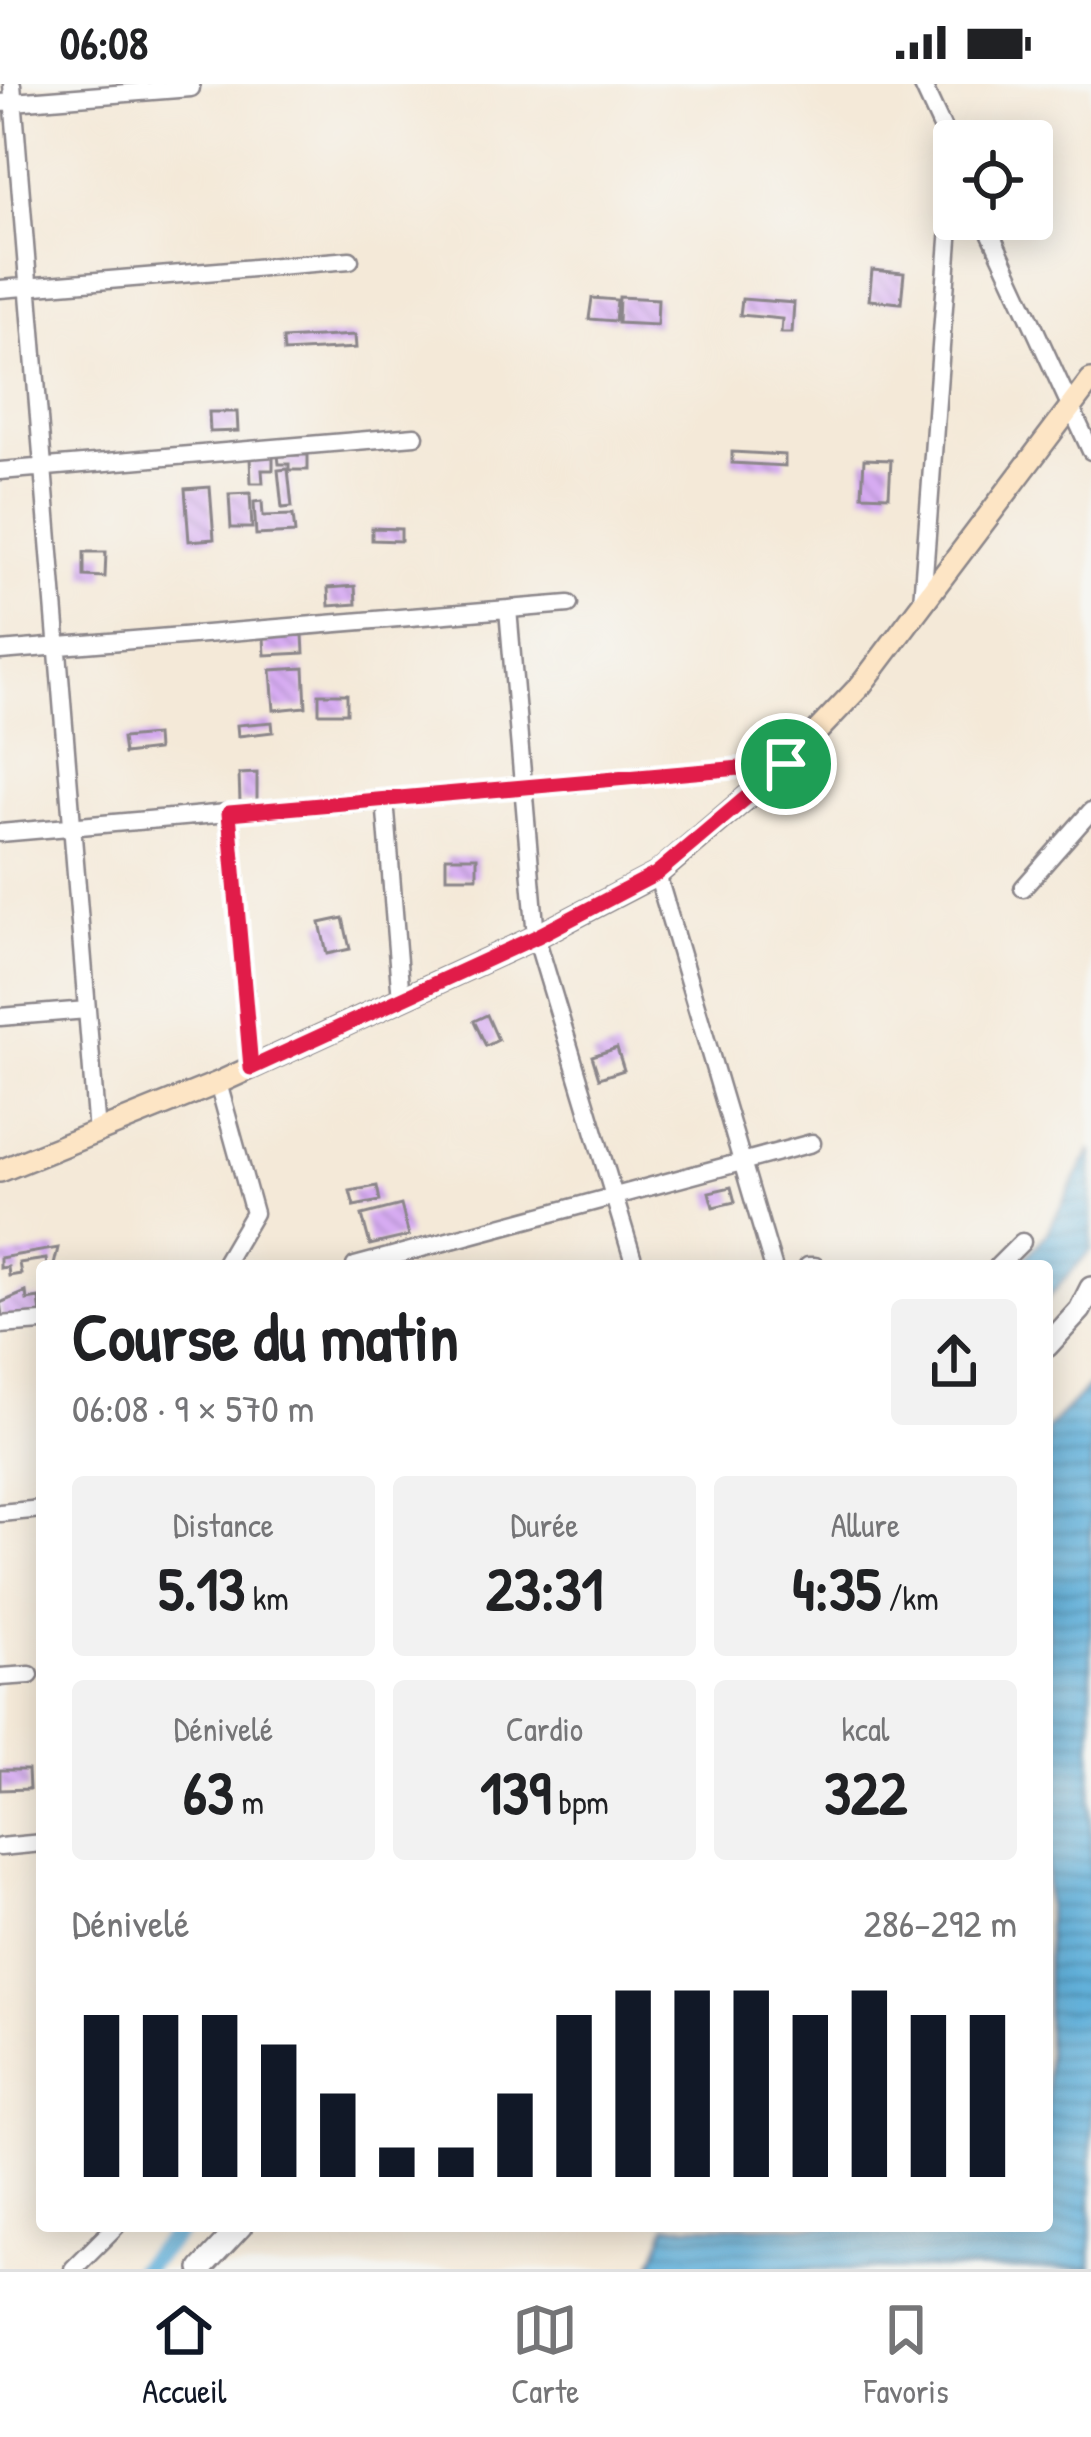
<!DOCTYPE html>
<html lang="fr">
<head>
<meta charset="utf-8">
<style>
	:root { --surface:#fff; --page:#f2f2f2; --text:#202124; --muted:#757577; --line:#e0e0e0; --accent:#111827 }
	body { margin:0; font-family:"Patrick Hand",sans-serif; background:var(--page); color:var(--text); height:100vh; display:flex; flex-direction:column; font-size:45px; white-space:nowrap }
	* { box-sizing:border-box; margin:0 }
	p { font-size:39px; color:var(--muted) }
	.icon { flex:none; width:66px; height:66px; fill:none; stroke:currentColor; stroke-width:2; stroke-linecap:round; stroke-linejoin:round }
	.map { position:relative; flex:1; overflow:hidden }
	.details { position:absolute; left:36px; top:1176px; width:1017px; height:972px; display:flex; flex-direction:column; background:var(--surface); border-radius:12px; box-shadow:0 6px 30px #0003 }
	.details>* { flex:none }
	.tools { position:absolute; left:933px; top:36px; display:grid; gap:24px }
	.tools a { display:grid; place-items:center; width:120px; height:120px; border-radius:12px; background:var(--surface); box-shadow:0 6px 30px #0003; font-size:60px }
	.pin { position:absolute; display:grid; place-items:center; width:102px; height:102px; color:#fff; margin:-51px; border:6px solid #fff; border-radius:50%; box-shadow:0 3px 12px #0007 }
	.round { display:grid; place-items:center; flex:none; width:126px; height:126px; border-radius:12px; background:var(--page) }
	.summary { display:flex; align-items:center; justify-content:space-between; height:204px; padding:0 36px }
	h1 { font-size:66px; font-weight:800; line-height:90px }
	.figures { display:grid; grid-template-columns:repeat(3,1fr); gap:18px; height:204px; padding:12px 36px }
	.figures div { display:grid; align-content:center; border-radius:12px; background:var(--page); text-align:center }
	.figures b { font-size:60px; font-weight:800 }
	.figures small { font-size:33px; font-weight:400 }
	.figures p { font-size:33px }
	.chart { height:336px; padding:24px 36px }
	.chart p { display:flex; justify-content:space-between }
	.chart svg { width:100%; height:216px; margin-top:12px; stroke:var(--accent); stroke-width:6 }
	.status { display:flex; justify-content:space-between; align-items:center; height:84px; padding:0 60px; background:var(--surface); direction:ltr }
	.status svg { height:33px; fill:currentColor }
	.menu { display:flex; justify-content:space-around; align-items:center; height:168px; border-top:3px solid var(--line); background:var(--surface); font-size:33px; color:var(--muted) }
	.menu a { display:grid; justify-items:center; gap:6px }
	.menu .on { color:var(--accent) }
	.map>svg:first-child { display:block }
	.water { fill:url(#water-rules); stroke:#40688a; stroke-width:3 }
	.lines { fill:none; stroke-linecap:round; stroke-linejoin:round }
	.canal { stroke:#5eafd9; stroke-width:18 }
	.building { fill:url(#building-back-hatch) }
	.minor-casing { stroke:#8b868a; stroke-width:21 }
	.tertiary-casing { stroke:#8b868a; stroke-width:26 }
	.secondary-casing { stroke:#8b868a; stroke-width:26 }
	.minor { stroke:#fff; stroke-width:16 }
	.tertiary { stroke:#fff; stroke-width:21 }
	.secondary { stroke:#fde5c5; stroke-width:21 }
	.route-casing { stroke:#fff; stroke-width:24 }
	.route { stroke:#e11d48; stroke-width:15 }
</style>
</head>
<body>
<div class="status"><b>06:08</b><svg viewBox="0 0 49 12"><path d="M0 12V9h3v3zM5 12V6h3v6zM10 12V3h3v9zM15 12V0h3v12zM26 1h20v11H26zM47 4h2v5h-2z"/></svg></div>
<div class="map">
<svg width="1091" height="2185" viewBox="0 0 1091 2185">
	<defs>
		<pattern id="water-rules" width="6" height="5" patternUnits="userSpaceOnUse" patternTransform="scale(3)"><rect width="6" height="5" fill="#5eafd9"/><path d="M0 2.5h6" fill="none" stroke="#4d8eb1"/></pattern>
		<pattern id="building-back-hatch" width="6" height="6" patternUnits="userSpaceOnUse" patternTransform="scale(3)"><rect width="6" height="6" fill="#d7acf2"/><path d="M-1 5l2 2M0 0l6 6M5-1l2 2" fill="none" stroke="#b894d0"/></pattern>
	</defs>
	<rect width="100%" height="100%" fill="#f6f6f2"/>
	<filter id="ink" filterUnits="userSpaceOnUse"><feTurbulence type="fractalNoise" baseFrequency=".00833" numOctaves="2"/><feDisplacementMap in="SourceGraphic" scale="24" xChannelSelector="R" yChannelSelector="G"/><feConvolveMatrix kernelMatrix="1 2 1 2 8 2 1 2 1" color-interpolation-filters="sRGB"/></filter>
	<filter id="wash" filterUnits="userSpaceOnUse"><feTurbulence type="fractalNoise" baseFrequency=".004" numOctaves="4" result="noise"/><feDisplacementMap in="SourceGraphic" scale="48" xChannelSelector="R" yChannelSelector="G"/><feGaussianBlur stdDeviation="2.7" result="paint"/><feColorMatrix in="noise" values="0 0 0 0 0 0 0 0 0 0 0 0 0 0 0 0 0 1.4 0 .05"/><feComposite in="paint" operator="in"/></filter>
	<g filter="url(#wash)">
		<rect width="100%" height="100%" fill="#f4e9d8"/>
		<path class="water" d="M 1091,1066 L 1091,1166 L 1047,1215 L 1047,1182 L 1018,1182 L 1046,1151 Z
			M 1091,1300 L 1091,2185 L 650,2185 L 667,2142 L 1047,2142 L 1047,1345 Z"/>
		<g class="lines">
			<path class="canal" d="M 141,2185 L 184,2142"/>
		</g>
		<g id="blocks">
			<path class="building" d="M 872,186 L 904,189 L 901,219 L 869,216 Z
				M 619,213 L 658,215 L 657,241 L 618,239 Z
				M 592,214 L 617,216 L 615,237 L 589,235 Z
				M 742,215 L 794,219 L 792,249 L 781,249 L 782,235 L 740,231 Z
				M 355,251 L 356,264 L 284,268 L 283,255 Z
				M 209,328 L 237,328 L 238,347 L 210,348 Z
				M 732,368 L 785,371 L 785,382 L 732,379 Z
				M 278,371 L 308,371 L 308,386 L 289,386 L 289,380 L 279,380 Z
				M 273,372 L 273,386 L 262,386 L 263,399 L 251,399 L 250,373 Z
				M 864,375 L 891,376 L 889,412 L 862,411 Z
				M 288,385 L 292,423 L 282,424 L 278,386 Z
				M 210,403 L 214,455 L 189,457 L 185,405 Z
				M 250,409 L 252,444 L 231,444 L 229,410 Z
				M 262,417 L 263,432 L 293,431 L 295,449 L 256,451 L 254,418 Z
				M 372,444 L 401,445 L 401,457 L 372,456 Z
				M 84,468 L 106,468 L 105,493 L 84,492 Z
				M 355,502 L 356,520 L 329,522 L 328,504 Z
				M 303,551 L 304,569 L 265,571 L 264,553 Z
				M 304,584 L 306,623 L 274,626 L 271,586 Z
				M 319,610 L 347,610 L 347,629 L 319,629 Z
				M 272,638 L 273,648 L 238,652 L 237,641 Z
				M 156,651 L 157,666 L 124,670 L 122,654 Z
				M 257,689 L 257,718 L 240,718 L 239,690 Z
				M 446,773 L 477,773 L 477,793 L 446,793 Z
				M 343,834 L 350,865 L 327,870 L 320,839 Z
				M 487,931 L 498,956 L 486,962 L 474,937 Z
				M 617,964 L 624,986 L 599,994 L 592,972 Z
				M 377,1102 L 380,1117 L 354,1122 L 350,1107 Z
				M 731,1103 L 735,1118 L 713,1123 L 709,1108 Z
				M 401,1121 L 409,1152 L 370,1161 L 362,1131 Z
				M 58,1164 L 54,1181 L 47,1182 L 46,1175 L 19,1179 L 21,1190 L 9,1192 L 8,1183 L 0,1184 L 0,1174 Z
				M 26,1208 L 27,1216 L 39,1214 L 41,1231 L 3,1237 L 0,1219 Z
				M 0,1686 L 28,1686 L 29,1705 L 0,1706 Z"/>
		</g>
	</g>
	<g filter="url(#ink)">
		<use href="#blocks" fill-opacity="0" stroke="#8b868a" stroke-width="3"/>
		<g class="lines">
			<defs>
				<path id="minor" d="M 12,0 L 97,1049
					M 922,0 L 954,69
					M 0,19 L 191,4
					M 984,135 L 1091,367
					M 0,205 L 350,176
					M 0,387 L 415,352
					M 922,518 L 954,88
					M 508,525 L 536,853 L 635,1182
					M 0,567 L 569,520
					M 385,715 L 401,916
					M 229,729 L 251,984
					M 0,749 L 786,680
					M 657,790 L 773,1182
					M 1023,804 L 1091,727
					M 0,933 L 87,926
					M 218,999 L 254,1129 L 223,1182
					M 355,1182 L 812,1059
					M 808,1182 L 815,1182
					M 998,1182 L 1022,1158
					M 0,1241 L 42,1238
					M 0,1429 L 42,1425
					M 0,1593 L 30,1591
					M 0,1763 L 42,1759
					M 73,2185 L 116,2142"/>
				<path id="tertiary" d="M 1047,1262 L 1080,1226 L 1091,1204
					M 201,2185 L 241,2142"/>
				<path id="secondary" d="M 0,1087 L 218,999 L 536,853 L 657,790 L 786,680 L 861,601 L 1091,296"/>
			</defs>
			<use href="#minor" class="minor-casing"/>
			<use href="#tertiary" class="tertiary-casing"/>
			<use href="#secondary" class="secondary-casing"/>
			<use href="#minor" class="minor"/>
			<use href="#tertiary" class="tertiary"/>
			<use href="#secondary" class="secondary"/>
		</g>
	</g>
	<g class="lines" filter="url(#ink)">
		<defs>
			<path id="route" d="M 786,680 L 656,790 L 536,853 L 251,984 L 229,729 Z"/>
		</defs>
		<use href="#route" class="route-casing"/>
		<use href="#route" class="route"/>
	</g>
</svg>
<div class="tools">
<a><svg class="icon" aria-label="locate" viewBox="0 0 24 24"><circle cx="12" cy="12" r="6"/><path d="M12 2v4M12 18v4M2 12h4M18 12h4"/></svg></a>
</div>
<div class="pin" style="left:786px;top:680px;background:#1e9e55"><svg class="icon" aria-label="arrive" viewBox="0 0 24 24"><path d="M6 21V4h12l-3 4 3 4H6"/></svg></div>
<section class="details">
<div class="summary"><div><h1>Course du matin</h1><p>06:08 · 9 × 570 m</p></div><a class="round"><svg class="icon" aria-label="share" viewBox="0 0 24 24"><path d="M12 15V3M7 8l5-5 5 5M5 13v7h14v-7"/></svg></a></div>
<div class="figures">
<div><p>Distance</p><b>5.13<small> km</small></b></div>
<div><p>Durée</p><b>23:31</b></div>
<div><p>Allure</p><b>4:35<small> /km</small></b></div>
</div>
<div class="figures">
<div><p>Dénivelé</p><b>63<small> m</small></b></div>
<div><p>Cardio</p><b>139<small> bpm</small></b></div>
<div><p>kcal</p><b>322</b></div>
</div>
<div class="chart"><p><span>Dénivelé</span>286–292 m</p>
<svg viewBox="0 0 160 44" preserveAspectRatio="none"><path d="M5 44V11M15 44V11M25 44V11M35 44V17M45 44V27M55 44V38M65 44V38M75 44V27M85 44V11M95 44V6M105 44V6M115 44V6M125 44V11M135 44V6M145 44V11M155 44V11"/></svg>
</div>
</section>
</div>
<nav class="menu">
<a class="on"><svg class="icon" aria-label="home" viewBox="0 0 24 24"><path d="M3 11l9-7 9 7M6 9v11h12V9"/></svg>Accueil</a>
<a><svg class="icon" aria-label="map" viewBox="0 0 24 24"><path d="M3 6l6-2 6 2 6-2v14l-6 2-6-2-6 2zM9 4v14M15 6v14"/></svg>Carte</a>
<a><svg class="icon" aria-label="saved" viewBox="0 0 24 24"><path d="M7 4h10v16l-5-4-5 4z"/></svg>Favoris</a>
</nav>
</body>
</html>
